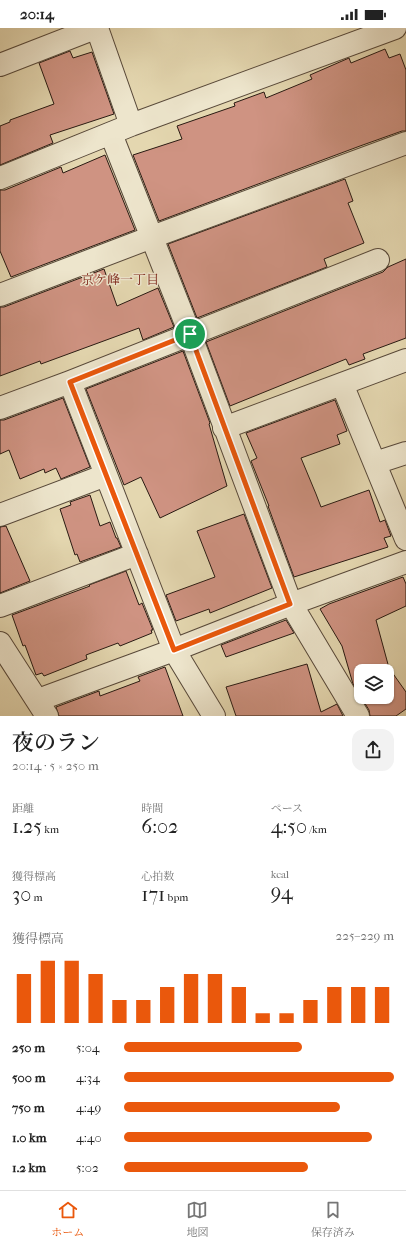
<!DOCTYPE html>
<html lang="ja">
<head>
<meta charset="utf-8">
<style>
	:root { --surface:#fff; --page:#f2f2f2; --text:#222; --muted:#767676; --line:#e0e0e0; --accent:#ea580c }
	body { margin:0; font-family:"IM FELL French Canon","Noto Serif JP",serif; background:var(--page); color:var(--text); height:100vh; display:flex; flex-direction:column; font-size:15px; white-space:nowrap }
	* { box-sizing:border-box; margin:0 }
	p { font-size:13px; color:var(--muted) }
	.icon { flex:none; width:22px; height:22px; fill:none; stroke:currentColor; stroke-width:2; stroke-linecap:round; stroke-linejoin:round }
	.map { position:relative; height:688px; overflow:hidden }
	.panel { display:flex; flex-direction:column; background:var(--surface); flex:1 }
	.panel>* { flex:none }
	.fabs { position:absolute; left:354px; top:636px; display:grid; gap:8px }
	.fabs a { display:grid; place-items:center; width:40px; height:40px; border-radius:8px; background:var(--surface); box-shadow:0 1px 3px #0004; font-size:20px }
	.pin { position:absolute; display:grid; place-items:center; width:34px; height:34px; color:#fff; margin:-17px; border:2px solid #fff; border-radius:50%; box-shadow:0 1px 4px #0007 }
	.round { display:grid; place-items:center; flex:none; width:42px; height:42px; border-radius:12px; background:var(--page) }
	.summary { display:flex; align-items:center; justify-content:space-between; height:68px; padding:0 12px }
	h1 { font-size:22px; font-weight:600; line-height:30px }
	.stats { display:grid; grid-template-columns:repeat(3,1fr); gap:6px; height:68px; padding:4px 12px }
	.stats div { display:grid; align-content:center }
	.stats b { font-size:20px; font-weight:600 }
	.stats small { font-size:11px; font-weight:400 }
	.stats p { font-size:11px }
	.chart { height:112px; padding:8px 12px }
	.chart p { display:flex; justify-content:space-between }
	.chart svg { width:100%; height:72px; margin-top:4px; stroke:var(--accent); stroke-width:6 }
	ul { padding:0 12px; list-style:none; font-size:13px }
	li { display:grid; grid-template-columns:64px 48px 1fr; align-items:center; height:30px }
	li i { height:10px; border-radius:5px; background:var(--accent) }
	.status { display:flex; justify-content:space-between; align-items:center; height:28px; padding:0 20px; background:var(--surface); direction:ltr }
	.status svg { height:11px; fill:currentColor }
	.tab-bar { display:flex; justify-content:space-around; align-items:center; height:56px; border-top:1px solid var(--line); background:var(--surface); font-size:11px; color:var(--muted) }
	.tab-bar a { display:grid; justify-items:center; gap:2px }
	.tab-bar .current { color:var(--accent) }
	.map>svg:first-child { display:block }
	.building { fill:#cf9382; stroke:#291a12 }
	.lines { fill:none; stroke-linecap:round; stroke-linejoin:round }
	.minor-casing { stroke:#58493a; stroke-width:24 }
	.minor { stroke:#ede5cc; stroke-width:22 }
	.route-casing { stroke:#fff; stroke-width:8 }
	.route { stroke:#ea580c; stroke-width:5 }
	.labels { text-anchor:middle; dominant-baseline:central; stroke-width:3; stroke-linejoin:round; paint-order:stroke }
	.neighbourhood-label { font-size:13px; fill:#7a1f14; stroke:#ede5cc }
</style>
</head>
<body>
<div class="status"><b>20:14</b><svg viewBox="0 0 49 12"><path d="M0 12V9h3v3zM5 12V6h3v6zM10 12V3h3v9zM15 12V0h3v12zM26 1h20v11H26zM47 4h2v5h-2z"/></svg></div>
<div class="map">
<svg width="406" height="688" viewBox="0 0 406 688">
	<rect width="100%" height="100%" fill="#e4d7b0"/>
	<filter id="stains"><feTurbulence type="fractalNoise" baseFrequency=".005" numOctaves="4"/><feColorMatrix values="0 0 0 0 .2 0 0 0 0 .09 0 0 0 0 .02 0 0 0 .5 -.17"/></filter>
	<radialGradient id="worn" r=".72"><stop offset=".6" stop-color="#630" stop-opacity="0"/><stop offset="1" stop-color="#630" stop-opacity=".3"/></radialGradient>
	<path class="building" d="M 385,21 L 389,30 L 400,26 L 406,42 L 406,103 L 402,103 L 360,118 L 159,193 L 133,127 L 182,111 L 177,98 L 235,78 L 234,75 L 264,64 L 266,70 L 312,51 L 310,47 L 349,30 L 351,35 Z
		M 70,23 L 73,30 L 92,24 L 114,86 L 50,107 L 53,115 L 0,137 L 0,98 L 10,94 L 10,92 L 54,76 L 39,35 Z
		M 105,127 L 135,202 L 11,249 L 0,223 L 0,162 L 5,162 L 61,139 L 63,145 Z
		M 345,151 L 353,173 L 348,175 L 364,215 L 324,231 L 327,239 L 197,290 L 168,216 Z
		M 406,231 L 406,310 L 363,326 L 365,331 L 349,337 L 346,331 L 230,378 L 206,314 L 337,262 L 383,244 L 388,239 Z
		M 104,241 L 117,278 L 158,260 L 174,299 L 143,312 L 139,300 L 41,336 L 40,333 L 0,348 L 0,279 L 4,279 Z
		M 183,323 L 210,395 L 209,396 L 227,458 L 160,490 L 141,449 L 124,457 L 86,361 Z
		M 63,370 L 90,439 L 61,451 L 56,440 L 45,445 L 44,441 L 20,451 L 9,422 L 0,426 L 0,392 L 4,392 Z
		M 335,372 L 347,403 L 337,407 L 340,416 L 301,430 L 316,466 L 321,479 L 369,462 L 380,494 L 385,492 L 391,508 L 384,510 L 388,519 L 294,549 L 268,478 L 269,478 L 251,433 L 257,430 L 246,405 Z
		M 90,467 L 100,498 L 110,494 L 116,510 L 117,510 L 121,519 L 80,534 L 77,526 L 75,527 L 60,481 L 71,477 L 70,474 Z
		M 244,486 L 272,560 L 210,585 L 209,581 L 176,593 L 166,567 L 215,549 L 197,503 Z
		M 6,498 L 30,553 L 0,565 L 0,499 Z
		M 126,543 L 139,577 L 142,575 L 153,602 L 151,602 L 152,605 L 120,618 L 118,615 L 86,627 L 87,631 L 44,648 L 42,645 L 36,647 L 25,617 L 23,618 L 12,587 L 90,558 L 89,557 Z
		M 403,549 L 406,556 L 406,578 L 376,592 L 389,640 L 406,664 L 406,681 L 396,688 L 370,688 L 369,682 L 361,669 L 387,669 L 387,643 L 361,643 L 361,669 L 353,656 L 342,618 L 320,581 L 329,576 Z
		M 286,592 L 294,605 L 226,629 L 221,617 Z
		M 307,636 L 321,684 L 337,676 L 343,688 L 236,688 L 226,659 Z
		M 165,639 L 183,688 L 59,688 L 56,679 L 99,663 L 100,668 L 140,653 L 138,649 Z"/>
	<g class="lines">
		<defs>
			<path id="minor" d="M 97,0 L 131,97
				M 0,37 L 95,0
				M 111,106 L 190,306 L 291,576 L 358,688
				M 0,150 L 131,97 L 395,0
				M 0,267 L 152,209 L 406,115
				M 70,354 L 174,622 L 214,688
				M 342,356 L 406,511
				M 0,380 L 70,354 L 378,232
				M 224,400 L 406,332
				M 375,435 L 406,425
				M 0,487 L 106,447
				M 0,578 L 137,526
				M 0,615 L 47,688
				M 38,672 L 174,622 L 291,576 L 406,534"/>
		</defs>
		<use href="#minor" class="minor-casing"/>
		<use href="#minor" class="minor"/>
	</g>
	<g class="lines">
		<defs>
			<path id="route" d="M 190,306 L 290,576 L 174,622 L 70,354 Z"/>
		</defs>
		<use href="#route" class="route-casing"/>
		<use href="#route" class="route"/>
	</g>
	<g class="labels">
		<g class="neighbourhood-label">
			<text x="120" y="251">京ケ峰一丁目</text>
		</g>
	</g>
	<rect width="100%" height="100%" filter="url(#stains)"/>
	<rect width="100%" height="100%" fill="url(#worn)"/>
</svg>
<div class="fabs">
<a><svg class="icon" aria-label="layers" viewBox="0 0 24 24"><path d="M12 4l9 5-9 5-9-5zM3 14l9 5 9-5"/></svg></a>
</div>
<div class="pin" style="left:190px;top:306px;background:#1e9e55"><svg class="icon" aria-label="arrive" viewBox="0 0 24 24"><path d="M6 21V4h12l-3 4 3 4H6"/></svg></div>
</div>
<section class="panel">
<div class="summary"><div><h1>夜のラン</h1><p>20:14 · 5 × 250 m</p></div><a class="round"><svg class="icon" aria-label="share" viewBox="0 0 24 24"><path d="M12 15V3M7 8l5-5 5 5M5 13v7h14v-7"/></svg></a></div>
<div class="stats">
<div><p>距離</p><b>1.25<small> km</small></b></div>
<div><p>時間</p><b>6:02</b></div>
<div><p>ペース</p><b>4:50<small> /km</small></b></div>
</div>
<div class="stats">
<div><p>獲得標高</p><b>30<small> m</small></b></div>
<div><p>心拍数</p><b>171<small> bpm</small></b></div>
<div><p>kcal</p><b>94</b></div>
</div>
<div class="chart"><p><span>獲得標高</span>225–229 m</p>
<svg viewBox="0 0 160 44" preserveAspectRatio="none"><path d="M5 44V14M15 44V6M25 44V6M35 44V14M45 44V30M55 44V30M65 44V22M75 44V14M85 44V14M95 44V22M105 44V38M115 44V38M125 44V30M135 44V22M145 44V22M155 44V22"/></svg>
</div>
<ul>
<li><b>250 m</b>5:04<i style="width:66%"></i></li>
<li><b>500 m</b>4:34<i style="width:100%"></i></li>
<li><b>750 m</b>4:49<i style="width:80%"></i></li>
<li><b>1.0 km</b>4:40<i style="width:92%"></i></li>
<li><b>1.2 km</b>5:02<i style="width:68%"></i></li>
</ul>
</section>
<nav class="tab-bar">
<a class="current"><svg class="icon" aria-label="home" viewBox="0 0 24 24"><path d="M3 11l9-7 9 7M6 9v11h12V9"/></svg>ホーム</a>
<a><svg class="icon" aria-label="map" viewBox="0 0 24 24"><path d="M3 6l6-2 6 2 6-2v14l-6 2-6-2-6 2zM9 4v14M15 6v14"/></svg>地図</a>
<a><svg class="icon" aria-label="saved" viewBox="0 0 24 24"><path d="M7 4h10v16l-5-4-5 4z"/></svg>保存済み</a>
</nav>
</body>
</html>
